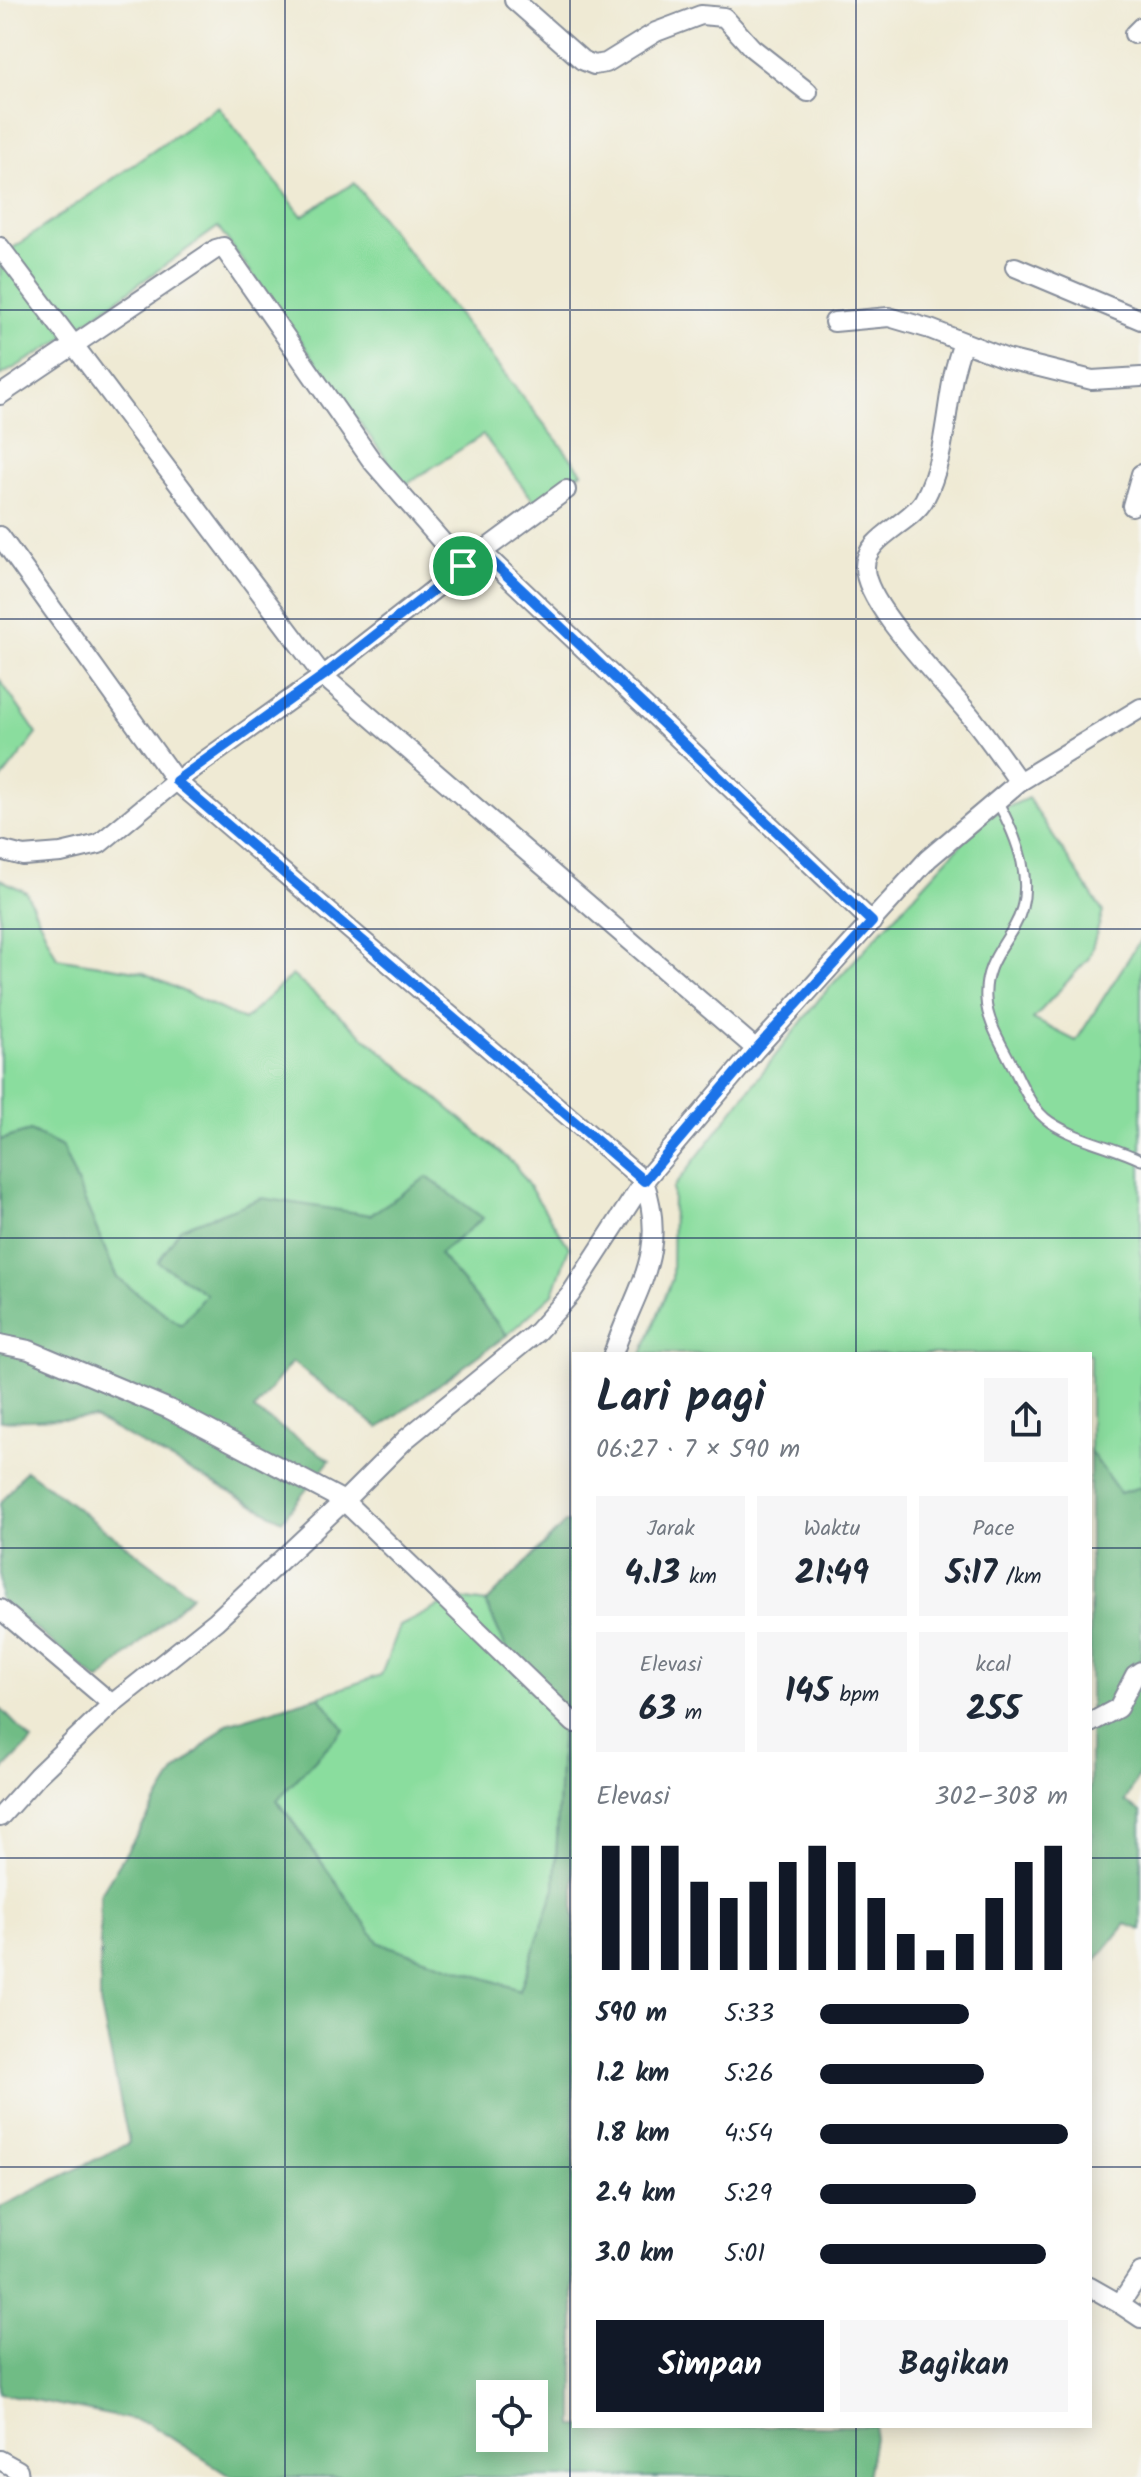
<!DOCTYPE html>
<html lang="id">
<head>
<meta charset="utf-8">
<style>
	:root { --surface:#fff; --page:#f6f6f7; --text:#1f2937; --muted:#747a83; --accent:#111827 }
	body { margin:0; font-family:Kalam,sans-serif; background:var(--page); color:var(--text); height:100vh; display:flex; flex-direction:column; font-size:30px; white-space:nowrap }
	* { box-sizing:border-box; margin:0 }
	p { font-size:26px; color:var(--muted) }
	.icon { flex:none; width:44px; height:44px; fill:none; stroke:currentColor; stroke-width:2; stroke-linecap:round; stroke-linejoin:round }
	.map { position:relative; flex:1; overflow:hidden }
	.drawer { position:absolute; left:572px; top:1352px; width:520px; height:1076px; display:flex; flex-direction:column; background:var(--surface); border-radius:0px; box-shadow:0 4px 20px #0003 }
	.drawer>* { flex:none }
	.buttons { position:absolute; left:476px; top:2380px; display:grid; gap:16px }
	.buttons a { display:grid; place-items:center; width:72px; height:72px; border-radius:0px; background:var(--surface); box-shadow:0 4px 20px #0003; font-size:40px }
	.pin { position:absolute; display:grid; place-items:center; width:68px; height:68px; color:#fff; margin:-34px; border:4px solid #fff; border-radius:50%; box-shadow:0 2px 8px #0007 }
	.round { display:grid; place-items:center; flex:none; width:84px; height:84px; border-radius:0px; background:var(--page) }
	.headline { display:flex; align-items:center; justify-content:space-between; height:136px; padding:0 24px }
	h1 { font-size:44px; font-weight:600; line-height:60px }
	.stats { display:grid; grid-template-columns:repeat(3,1fr); gap:12px; height:136px; padding:8px 24px }
	.stats div { display:grid; align-content:center; border-radius:0px; background:var(--page); text-align:center }
	.stats b { font-size:34px; font-weight:600 }
	.stats small { font-size:22px; font-weight:400 }
	.stats p { font-size:22px }
	.chart { height:224px; padding:16px 24px }
	.chart p { display:flex; justify-content:space-between }
	.chart svg { width:100%; height:144px; margin-top:8px; stroke:var(--accent); stroke-width:6 }
	.button { display:flex; gap:16px; margin-top:auto; padding:16px 24px }
	.button a { flex:1; height:92px; border-radius:0px; background:var(--accent); color:#fff; font-size:32px; font-weight:600; line-height:92px; text-align:center }
	.button a+a { background:var(--page); color:var(--text) }
	ul { padding:0 24px; list-style:none; font-size:26px }
	li { display:grid; grid-template-columns:128px 96px 1fr; align-items:center; height:60px }
	li i { height:20px; border-radius:10px; background:var(--accent) }
	.map>svg:first-child { display:block }
	.green { fill:#8add9e; stroke:#52867e; stroke-width:2 }
	.forest { fill:#6fbc85; stroke:#457672; stroke-width:2; fill-rule:evenodd }
	.lines { fill:none; stroke-linecap:round; stroke-linejoin:round }
	.lane-casing { stroke:#858c99; stroke-width:13 }
	.street-casing { stroke:#858c99; stroke-width:22 }
	.lane { stroke:#fff; stroke-width:9 }
	.street { stroke:#fff; stroke-width:18 }
	.route-casing { stroke:#fff; stroke-width:16 }
	.route { stroke:#1a73e8; stroke-width:10 }
	.grid { fill:none; stroke:#1b2f5e; stroke-width:2; stroke-opacity:0.55 }
</style>
</head>
<body>
<div class="map">
<svg width="1141" height="2477" viewBox="0 0 1141 2477">
	<rect width="100%" height="100%" fill="#f6f6f2"/>
	<filter id="ink" filterUnits="userSpaceOnUse"><feTurbulence type="fractalNoise" baseFrequency=".0125" numOctaves="2"/><feDisplacementMap in="SourceGraphic" scale="16" xChannelSelector="R" yChannelSelector="G"/><feConvolveMatrix kernelMatrix="1 2 1 2 8 2 1 2 1" color-interpolation-filters="sRGB"/></filter>
	<filter id="wash" filterUnits="userSpaceOnUse"><feTurbulence type="fractalNoise" baseFrequency=".006" numOctaves="4" result="noise"/><feDisplacementMap in="SourceGraphic" scale="32" xChannelSelector="R" yChannelSelector="G"/><feGaussianBlur stdDeviation="1.8" result="paint"/><feColorMatrix in="noise" values="0 0 0 0 0 0 0 0 0 0 0 0 0 0 0 0 0 1.4 0 .05"/><feComposite in="paint" operator="in"/></filter>
	<g filter="url(#wash)">
		<rect width="100%" height="100%" fill="#efead4"/>
		<path class="green" d="M 218,106 L 302,216 L 354,183 L 582,472 L 537,505 L 483,435 L 405,485 L 218,227 L 57,343 L 0,376 L 0,257 Z
			M 0,680 L 37,734 L 0,781 Z
			M 1028,798 L 1103,912 L 1089,958 L 1033,1019 L 1076,1041 L 1141,939 L 1141,1487 L 1120,1493 L 1090,1451 L 1090,1354 L 642,1354 L 672,1279 L 673,1188 L 820,998 L 986,817 Z
			M 0,879 L 26,892 L 57,958 L 142,972 L 244,1020 L 292,975 L 515,1165 L 569,1247 L 553,1294 L 507,1335 L 439,1254 L 482,1219 L 427,1178 L 370,1215 L 262,1199 L 207,1294 L 181,1326 L 117,1278 L 62,1147 L 30,1131 L 0,1140 Z
			M 455,1598 L 486,1603 L 517,1672 L 562,1716 L 555,1888 L 520,1990 L 379,1943 L 277,1799 L 344,1729 L 319,1696 L 381,1675 L 400,1626 Z"/>
		<path class="forest" d="M 30,1131 L 62,1147 L 117,1278 L 181,1325 L 206,1294 L 158,1262 L 181,1228 L 262,1198 L 370,1215 L 427,1177 L 483,1218 L 439,1254 L 507,1335 L 379,1428 L 292,1362 L 254,1410 L 330,1460 L 282,1520 L 94,1418 L 0,1421 L 0,1140 Z
			M 1090,1451 L 1120,1493 L 1141,1487 L 1141,1771 L 1125,1802 L 1141,1812 L 1141,1930 L 1126,1924 L 1090,1968 L 1090,1839 L 1093,1834 L 1090,1830 Z
			M 26,1470 L 192,1595 L 99,1681 L 0,1600 L 0,1504 Z
			M 565,1523 L 574,1523 L 574,2426 L 876,2426 L 867,2477 L 232,2477 L 148,2423 L 0,2393 L 0,2207 L 129,2143 L 100,2003 L 100,1895 L 174,1774 L 227,1724 L 319,1696 L 344,1729 L 277,1800 L 379,1943 L 520,1990 L 555,1888 L 562,1717 L 517,1672 L 486,1603 ZM 490,2394 L 534,2394 L 534,2438 L 490,2438 Z
			M 0,1708 L 32,1741 L 0,1773 Z"/>
	</g>
	<g filter="url(#ink)">
		<g class="lines">
			<defs>
				<path id="lane" d="M 996,799 C 1017,837 1038,886 1014,927 C 999,952 984,968 986,999 C 987,1023 1003,1046 1013,1067 C 1023,1087 1032,1110 1050,1122 C 1077,1140 1112,1146 1141,1160"/>
				<path id="street" d="M 514,0 L 582,60 L 594,65 L 606,63 L 656,32 L 701,15 L 724,17 L 752,48 L 808,92
					M 1134,34 L 1141,27
					M 0,247 L 323,676 L 756,1049
					M 1015,267 L 1141,320
					M 834,322 L 889,317 L 930,329 L 1007,359 L 1092,380 L 1141,377
					M 963,342 C 959,355 954,369 952,383 C 945,421 943,465 924,500 C 910,524 865,537 865,567 C 864,606 951,689 976,723 C 991,742 1005,762 1019,782
					M 0,395 L 216,249 L 223,247 L 372,461 L 463,566
					M 1132,506 L 1141,474
					M 0,536 L 176,781 L 644,1181 C 669,1254 635,1289 613,1354
					M 482,552 L 566,490
					M 0,850 L 23,856 L 61,853 L 99,844 L 176,781 L 323,676 L 482,552 L 872,922
					M 0,1344 L 29,1350 L 169,1409 L 344,1501 L 574,1723
					M 0,1609 L 112,1704
					M 1090,1723 L 1118,1708 L 1135,1675 L 1141,1671
					M 0,1817 L 37,1776 L 112,1704 L 216,1621 L 344,1501 L 406,1439 L 537,1332 L 570,1295 L 644,1181 L 756,1049 L 928,859 L 1019,782 L 1141,708
					M 1141,2272 L 1120,2304 L 1141,2318
					M 1090,2287 L 1120,2304
					M 0,2460 L 18,2470 L 19,2477"/>
			</defs>
			<use href="#lane" class="lane-casing"/>
			<use href="#street" class="street-casing"/>
			<use href="#lane" class="lane"/>
			<use href="#street" class="street"/>
		</g>
	</g>
	<g class="lines" filter="url(#ink)">
		<defs>
			<path id="route" d="M 482,552 L 872,922 L 756,1049 L 644,1181 L 176,781 L 323,676 Z"/>
		</defs>
		<use href="#route" class="route-casing"/>
		<use href="#route" class="route"/>
	</g>
	<path class="grid" d="M 285,0 L 285,2477M 570,0 L 570,2477M 856,0 L 856,1354M 0,310 L 1141,310M 0,619 L 1141,619M 0,929 L 1141,929M 0,1238 L 1141,1238M 0,1548 L 574,1548M 1090,1548 L 1141,1548M 0,1858 L 574,1858M 1090,1858 L 1141,1858M 0,2167 L 574,2167M 1090,2167 L 1141,2167M 856,2426 L 856,2477"/>
</svg>
<div class="buttons">
<a><svg class="icon" aria-label="locate" viewBox="0 0 24 24"><circle cx="12" cy="12" r="6"/><path d="M12 2v4M12 18v4M2 12h4M18 12h4"/></svg></a>
</div>
<div class="pin" style="left:463px;top:566px;background:#1e9e55"><svg class="icon" aria-label="arrive" viewBox="0 0 24 24"><path d="M6 21V4h12l-3 4 3 4H6"/></svg></div>
<section class="drawer">
<div class="headline"><div><h1>Lari pagi</h1><p>06:27 · 7 × 590 m</p></div><a class="round"><svg class="icon" aria-label="share" viewBox="0 0 24 24"><path d="M12 15V3M7 8l5-5 5 5M5 13v7h14v-7"/></svg></a></div>
<div class="stats">
<div><p>Jarak</p><b>4.13<small> km</small></b></div>
<div><p>Waktu</p><b>21:49</b></div>
<div><p>Pace</p><b>5:17<small> /km</small></b></div>
</div>
<div class="stats">
<div><p>Elevasi</p><b>63<small> m</small></b></div>
<div><b>145<small> bpm</small></b></div>
<div><p>kcal</p><b>255</b></div>
</div>
<div class="chart"><p><span>Elevasi</span>302–308 m</p>
<svg viewBox="0 0 160 44" preserveAspectRatio="none"><path d="M5 44V6M15 44V6M25 44V6M35 44V17M45 44V22M55 44V17M65 44V11M75 44V6M85 44V11M95 44V22M105 44V33M115 44V38M125 44V33M135 44V22M145 44V11M155 44V6"/></svg>
</div>
<ul>
<li><b>590 m</b>5:33<i style="width:60%"></i></li>
<li><b>1.2 km</b>5:26<i style="width:66%"></i></li>
<li><b>1.8 km</b>4:54<i style="width:100%"></i></li>
<li><b>2.4 km</b>5:29<i style="width:63%"></i></li>
<li><b>3.0 km</b>5:01<i style="width:91%"></i></li>
</ul>
<div class="button"><a>Simpan</a><a>Bagikan</a></div>
</section>
</div>
</body>
</html>
